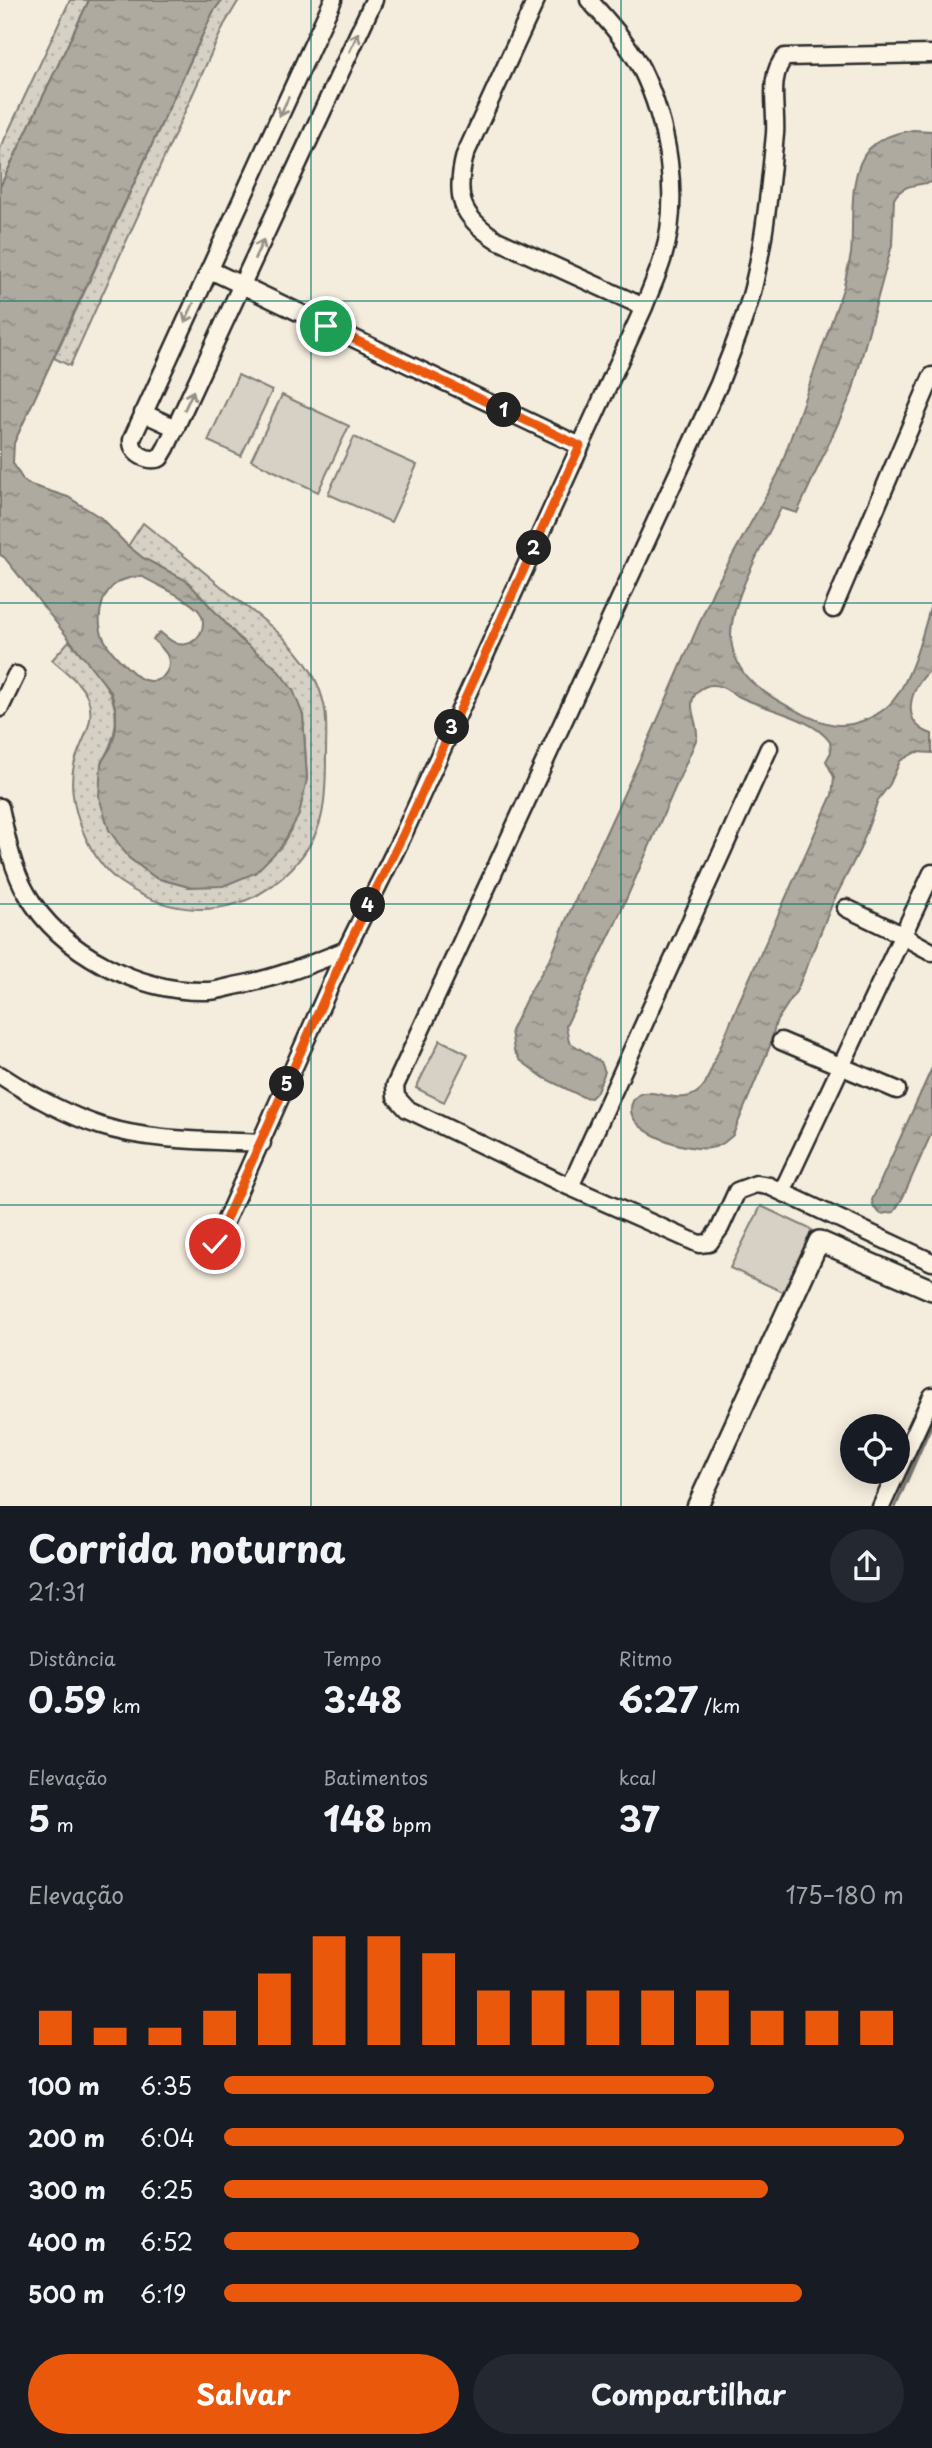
<!DOCTYPE html>
<html lang="pt">
<head>
<meta charset="utf-8">
<style>
	:root { --surface:#171b24; --page:#242831; --text:#f1f3f6; --muted:#9ea1a6; --accent:#ea580c }
	body { margin:0; font-family:"Playpen Sans",sans-serif; background:var(--page); color:var(--text); height:100vh; display:flex; flex-direction:column; font-size:26px; white-space:nowrap }
	* { box-sizing:border-box; margin:0 }
	p { font-size:23px; color:var(--muted) }
	.icon { flex:none; width:38px; height:38px; fill:none; stroke:currentColor; stroke-width:2; stroke-linecap:round; stroke-linejoin:round }
	.map { position:relative; height:1506px; overflow:hidden }
	.drawer { display:flex; flex-direction:column; background:var(--surface); flex:1 }
	.drawer>* { flex:none }
	.fabs { position:absolute; left:840px; top:1414px; display:grid; gap:14px }
	.fabs a { display:grid; place-items:center; width:70px; height:70px; border-radius:50%; background:var(--surface); box-shadow:0 4px 18px #0003; font-size:35px }
	.pin { position:absolute; display:grid; place-items:center; width:60px; height:60px; color:#fff; margin:-30px; border:4px solid #fff; border-radius:50%; box-shadow:0 2px 7px #0007 }
	.km { position:absolute; width:35px; height:35px; margin:-18px; border-radius:50%; background:#222; color:#fff; font-size:19px; line-height:35px; text-align:center }
	.round { display:grid; place-items:center; flex:none; width:74px; height:74px; border-radius:37px; background:var(--page) }
	.summary { display:flex; align-items:center; justify-content:space-between; height:119px; padding:0 28px }
	h1 { font-size:38px; font-weight:700; line-height:52px }
	.metrics { display:grid; grid-template-columns:repeat(3,1fr); gap:10px; height:119px; padding:7px 28px }
	.metrics div { display:grid; align-content:center }
	.metrics b { font-size:35px; font-weight:700 }
	.metrics small { font-size:19px; font-weight:400 }
	.metrics p { font-size:19px }
	.chart { height:196px; padding:14px 28px }
	.chart p { display:flex; justify-content:space-between }
	.chart svg { width:100%; height:126px; margin-top:7px; stroke:var(--accent); stroke-width:6 }
	.action { display:flex; gap:14px; margin-top:auto; padding:14px 28px }
	.action a { flex:1; height:80px; border-radius:42px; background:var(--accent); color:#fff; font-size:28px; font-weight:700; line-height:80px; text-align:center }
	.action a+a { background:var(--page); color:var(--text) }
	ul { padding:0 28px; list-style:none; font-size:23px }
	li { display:grid; grid-template-columns:112px 84px 1fr; align-items:center; height:52px }
	li i { height:18px; border-radius:9px; background:var(--accent) }
	.map>svg:first-child { display:block }
	.grass { fill:url(#grass-dots); stroke:#807e78; stroke-width:2 }
	.pitch { fill:#d6d1c4; stroke:#807e78; stroke-width:2 }
	.water { fill:url(#water-ripples); stroke:#7a7771; stroke-width:2; fill-rule:evenodd }
	.lines { fill:none; stroke-linecap:round; stroke-linejoin:round }
	.stream { stroke:#7a7771; stroke-width:3.5 }
	.minor-casing { stroke:#2b2b2b; stroke-width:21 }
	.tertiary-casing { stroke:#2b2b2b; stroke-width:24 }
	.minor { stroke:#fcf5e5; stroke-width:16 }
	.tertiary { stroke:#fcf5e5; stroke-width:19 }
	.oneway { stroke:#949088 }
	.route-casing { stroke:#fff; stroke-width:14 }
	.route { stroke:#ea580c; stroke-width:9 }
	.grid { fill:none; stroke:#0f766e; stroke-width:2; stroke-opacity:0.55 }
</style>
</head>
<body>
<div class="map">
<svg width="932" height="1507" viewBox="0 0 932 1507">
	<defs>
		<pattern id="grass-dots" width="8" height="8" patternUnits="userSpaceOnUse" patternTransform="scale(1.75)"><rect width="8" height="8" fill="#d6d1c4"/><path d="M2 2h.1M6 6h.1" fill="none" stroke="#b8b4a9" stroke-width="1.8" stroke-linecap="round"/></pattern>
		<pattern id="water-ripples" width="26" height="14" patternUnits="userSpaceOnUse" patternTransform="scale(1.75)"><rect width="26" height="14" fill="#afaaa0"/><path d="M2 4q2-2 4 0t4 0M15 11q2-2 4 0t4 0" fill="none" stroke="#8f8b83"/></pattern>
	</defs>
	<rect width="100%" height="100%" fill="#f4edde"/>
	<filter id="ink" filterUnits="userSpaceOnUse"><feTurbulence type="fractalNoise" baseFrequency=".0143" numOctaves="2"/><feDisplacementMap in="SourceGraphic" scale="14" xChannelSelector="R" yChannelSelector="G"/><feConvolveMatrix kernelMatrix="1 2 1 2 8 2 1 2 1" color-interpolation-filters="sRGB"/></filter>
	<g filter="url(#ink)">
		<path class="grass" d="M 70,0 L 89,0 L 0,187 L 0,149 Z
			M 222,0 L 239,0 L 224,25 L 70,366 L 54,358 L 213,12 Z
			M 143,523 C 172,546 201,569 229,593 C 260,618 301,645 317,683 C 329,711 326,726 326,755 C 326,774 326,795 322,814 C 318,834 305,854 292,868 C 244,919 176,921 120,882 C 89,861 65,801 74,765 C 79,742 97,724 88,699 C 82,683 65,672 52,660 L 69,641 C 105,681 135,708 101,763 L 129,858 L 156,878 L 189,887 L 307,779 L 303,715 L 276,668 L 240,639 L 187,581 L 143,558 L 128,546 Z"/>
		<path class="pitch" d="M 238,375 L 272,391 L 241,456 L 208,441 Z
			M 282,395 L 349,426 L 318,492 L 251,460 Z
			M 354,437 L 417,465 L 391,522 L 328,494 Z
			M 440,1040 L 468,1054 L 444,1102 L 416,1088 Z
			M 761,1206 L 812,1230 L 783,1292 L 730,1268 Z"/>
		<path class="water" d="M 89,0 L 222,0 L 213,12 L 14,443 L 13,463 L 23,480 L 31,485 L 68,497 L 101,518 L 128,546 L 143,558 L 187,581 L 240,639 L 276,668 L 293,690 L 303,715 L 307,779 L 299,815 L 281,847 L 255,873 L 223,886 L 189,887 L 156,878 L 129,858 L 109,830 L 99,797 L 101,763 L 111,747 L 116,729 L 116,710 L 111,692 L 4,557 L 0,555 L 0,187 ZM 141,576 C 156,585 188,598 199,611 C 210,626 197,648 178,644 C 171,642 166,637 160,632 L 153,639 C 157,644 164,649 167,655 C 173,667 164,682 150,681 C 140,681 134,673 127,667 C 106,648 93,630 103,601 C 110,583 123,578 141,576 Z
			M 913,130 L 932,131 L 932,182 C 917,185 902,184 894,199 L 892,245 L 852,393 L 797,513 L 781,508 C 765,542 731,598 731,636 C 731,649 737,664 745,675 C 759,693 815,724 838,725 C 854,726 874,718 887,707 C 911,686 923,631 932,601 L 932,669 C 910,686 898,723 932,734 L 932,753 L 916,752 L 900,761 L 890,784 L 878,800 L 860,849 L 833,902 L 797,990 L 776,1022 L 770,1046 L 733,1135 C 726,1141 720,1147 710,1148 C 690,1152 618,1131 633,1101 C 646,1077 684,1116 705,1084 L 738,1004 L 832,795 L 834,777 L 826,761 L 831,752 L 830,742 C 813,717 765,710 738,696 C 731,693 726,688 719,686 C 712,684 704,686 698,691 C 684,705 699,722 697,738 L 617,920 L 566,1026 L 569,1042 L 601,1062 L 605,1072 L 596,1093 L 591,1098 L 583,1097 L 544,1078 L 520,1060 L 514,1051 L 511,1031 L 528,995 L 551,957 L 567,918 L 654,728 L 714,589 L 778,474 L 844,286 C 846,275 849,265 851,254 C 854,223 847,173 869,149 C 881,137 896,133 913,130 Z
			M 932,1068 L 932,1132 L 903,1197 L 894,1212 L 881,1214 L 874,1208 L 872,1200 Z"/>
		<g class="lines">
			<path class="stream" d="M 895,1507 L 932,1423"/>
			<defs>
				<path id="minor" d="M 333,0 L 132,439 C 131,454 147,462 160,458 L 166,448 L 374,0
					M 536,0 L 465,155 C 454,197 461,217 497,240 L 644,307
					M 932,54 L 785,57 C 767,76 777,110 775,134 C 770,185 765,238 753,288 C 745,321 731,352 719,384 L 395,1086 L 396,1097 L 407,1109 L 570,1187 L 699,1244 L 709,1243 L 720,1228 L 737,1191 L 756,1184 L 769,1186 L 932,1262
					M 210,270 L 580,446
					M 143,413 L 176,428
					M 833,609 L 932,376
					M 0,708 L 16,675
					M 0,807 C 6,836 12,869 27,894 C 61,953 140,993 208,991 C 216,991 226,988 234,986 C 274,979 309,965 346,950
					M 846,908 L 890,929 L 932,952
					M 781,1041 L 897,1090
					M 0,1075 C 32,1096 64,1114 101,1126 C 152,1142 208,1140 262,1143
					M 570,1187 L 769,748
					M 782,1192 L 932,873
					M 215,1244 L 346,950 L 403,835 L 644,307 C 650,291 658,274 663,257 C 681,198 668,123 641,68 C 627,42 608,21 589,0
					M 898,1470 L 932,1396
					M 881,1507 L 897,1472"/>
				<path id="tertiary" d="M 697,1507 L 819,1241 L 932,1290"/>
			</defs>
			<use href="#minor" class="minor-casing"/>
			<use href="#tertiary" class="tertiary-casing"/>
			<use href="#minor" class="minor"/>
			<use href="#tertiary" class="tertiary"/>
		</g>
		<defs><path id="oneway-shaft" d="M-6 0H5M1.5-3L5.5 0L1.5 3" fill="none" stroke-width="1.6" stroke-linecap="round" stroke-linejoin="round" transform="scale(1.75)"/></defs>
		<g class="oneway">
			<use href="#oneway-shaft" transform="translate(354 42) rotate(-65)"/>
			<use href="#oneway-shaft" transform="translate(284 107) rotate(115)"/>
			<use href="#oneway-shaft" transform="translate(259 249) rotate(-65)"/>
			<use href="#oneway-shaft" transform="translate(189 313) rotate(115)"/>
			<use href="#oneway-shaft" transform="translate(189 400) rotate(-65)"/>
		</g>
	</g>
	<g class="lines" filter="url(#ink)">
		<defs>
			<path id="route" d="M 215,1244 L 346,950 L 403,835 L 580,446 L 326,326"/>
		</defs>
		<use href="#route" class="route-casing"/>
		<use href="#route" class="route"/>
	</g>
	<path class="grid" d="M 311,0 L 311,1507M 621,0 L 621,1507M 0,301 L 932,301M 0,603 L 932,603M 0,904 L 932,904M 0,1205 L 932,1205"/>
</svg>
<div class="fabs">
<a><svg class="icon" aria-label="locate" viewBox="0 0 24 24"><circle cx="12" cy="12" r="6"/><path d="M12 2v4M12 18v4M2 12h4M18 12h4"/></svg></a>
</div>
<div class="pin" style="left:326px;top:326px;background:#1e9e55"><svg class="icon" aria-label="arrive" viewBox="0 0 24 24"><path d="M6 21V4h12l-3 4 3 4H6"/></svg></div>
<div class="pin" style="left:215px;top:1244px;background:#d93025"><svg class="icon" aria-label="check" viewBox="0 0 24 24"><path d="M5 12l5 5 9-10"/></svg></div>
<b class="km" style="left:504px;top:410px">1</b>
<b class="km" style="left:534px;top:548px">2</b>
<b class="km" style="left:452px;top:727px">3</b>
<b class="km" style="left:368px;top:905px">4</b>
<b class="km" style="left:287px;top:1084px">5</b>
</div>
<section class="drawer">
<div class="summary"><div><h1>Corrida noturna</h1><p>21:31</p></div><a class="round"><svg class="icon" aria-label="share" viewBox="0 0 24 24"><path d="M12 15V3M7 8l5-5 5 5M5 13v7h14v-7"/></svg></a></div>
<div class="metrics">
<div><p>Distância</p><b>0.59<small> km</small></b></div>
<div><p>Tempo</p><b>3:48</b></div>
<div><p>Ritmo</p><b>6:27<small> /km</small></b></div>
</div>
<div class="metrics">
<div><p>Elevação</p><b>5<small> m</small></b></div>
<div><p>Batimentos</p><b>148<small> bpm</small></b></div>
<div><p>kcal</p><b>37</b></div>
</div>
<div class="chart"><p><span>Elevação</span>175–180 m</p>
<svg viewBox="0 0 160 44" preserveAspectRatio="none"><path d="M5 44V32M15 44V38M25 44V38M35 44V32M45 44V19M55 44V6M65 44V6M75 44V12M85 44V25M95 44V25M105 44V25M115 44V25M125 44V25M135 44V32M145 44V32M155 44V32"/></svg>
</div>
<ul>
<li><b>100 m</b>6:35<i style="width:72%"></i></li>
<li><b>200 m</b>6:04<i style="width:100%"></i></li>
<li><b>300 m</b>6:25<i style="width:80%"></i></li>
<li><b>400 m</b>6:52<i style="width:61%"></i></li>
<li><b>500 m</b>6:19<i style="width:85%"></i></li>
</ul>
<div class="action"><a>Salvar</a><a>Compartilhar</a></div>
</section>
</body>
</html>
